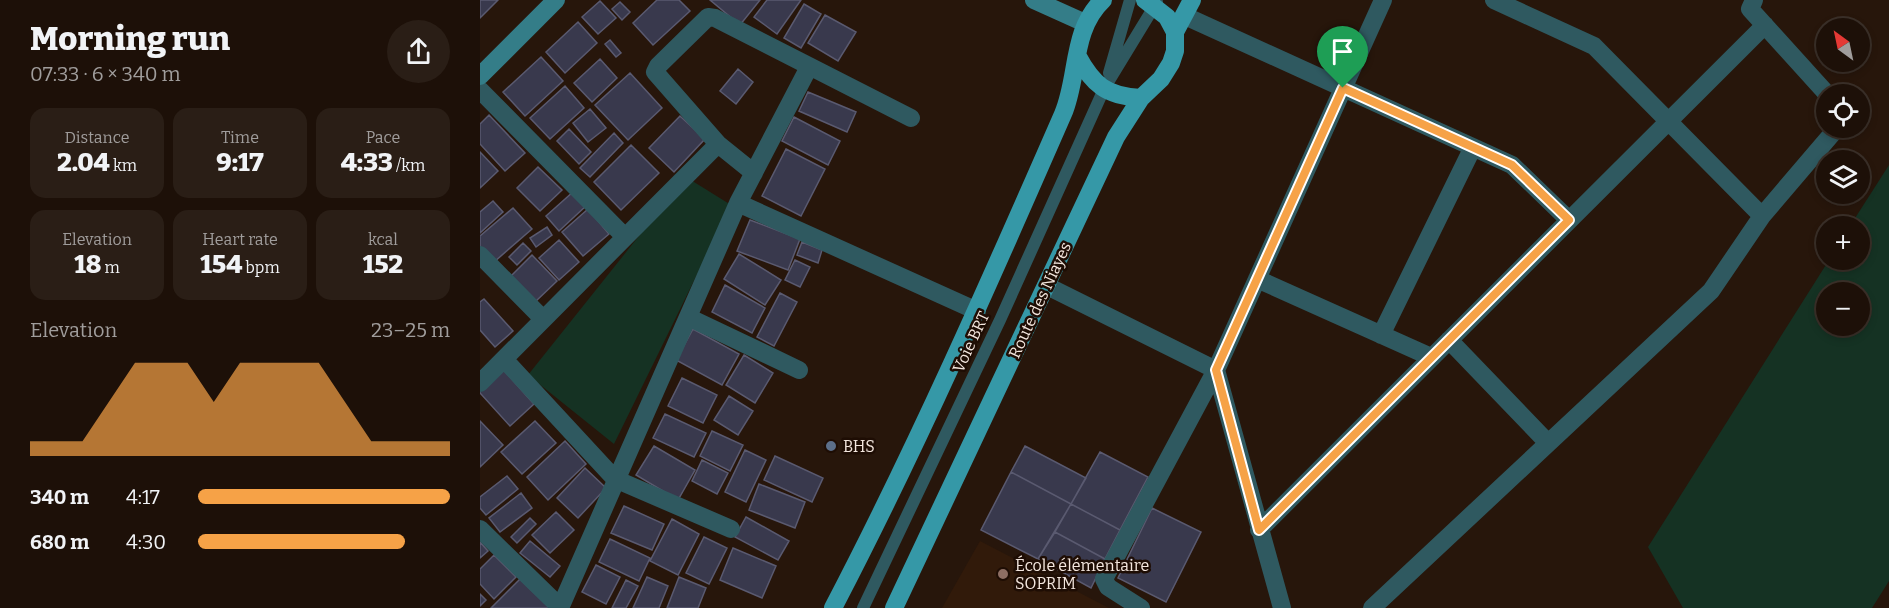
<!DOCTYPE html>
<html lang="en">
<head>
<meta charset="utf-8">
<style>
	:root { --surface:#1d1008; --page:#2a1e16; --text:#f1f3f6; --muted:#a09d9c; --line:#3b3029; --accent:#f6a247 }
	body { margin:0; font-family:Bitter,serif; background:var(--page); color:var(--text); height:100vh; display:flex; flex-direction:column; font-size:22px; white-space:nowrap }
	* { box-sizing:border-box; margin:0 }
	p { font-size:20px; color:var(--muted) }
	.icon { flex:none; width:33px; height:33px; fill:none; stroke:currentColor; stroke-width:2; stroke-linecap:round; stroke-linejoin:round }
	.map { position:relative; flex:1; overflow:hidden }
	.side { display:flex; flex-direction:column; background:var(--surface); width:480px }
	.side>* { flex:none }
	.needle { width:39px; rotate:327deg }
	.controls { position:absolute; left:1336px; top:18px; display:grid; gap:12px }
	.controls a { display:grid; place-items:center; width:54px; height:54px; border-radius:50%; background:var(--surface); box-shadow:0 3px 9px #0003,0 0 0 2px var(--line); font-size:30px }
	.pin { position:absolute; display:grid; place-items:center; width:51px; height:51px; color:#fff; margin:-62px -26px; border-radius:50% 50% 50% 0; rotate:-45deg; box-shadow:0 0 6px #0007 }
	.pin .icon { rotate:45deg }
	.round { display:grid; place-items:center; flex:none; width:63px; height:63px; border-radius:32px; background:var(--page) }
	.headline { display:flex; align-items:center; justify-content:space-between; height:102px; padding:0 30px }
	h1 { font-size:33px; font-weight:800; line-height:45px }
	.metrics { display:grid; grid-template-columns:repeat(3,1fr); gap:9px; height:102px; padding:6px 30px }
	.metrics div { display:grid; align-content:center; border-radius:15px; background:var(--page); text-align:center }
	.metrics b { font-size:26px; font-weight:800 }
	.metrics small { font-size:16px; font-weight:400 }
	.metrics p { font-size:16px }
	.chart { height:168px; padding:12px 30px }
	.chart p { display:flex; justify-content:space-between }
	.chart svg { width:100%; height:108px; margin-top:6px; fill:var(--accent); opacity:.7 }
	ul { padding:0 30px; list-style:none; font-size:20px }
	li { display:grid; grid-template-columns:96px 72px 1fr; align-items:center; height:45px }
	li i { height:15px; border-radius:8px; background:var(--accent) }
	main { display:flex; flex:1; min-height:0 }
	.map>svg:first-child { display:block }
	.built { fill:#311a0a }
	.green { fill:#153223; fill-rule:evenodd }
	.building { fill:#39394d; stroke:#5a5a70; stroke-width:1.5 }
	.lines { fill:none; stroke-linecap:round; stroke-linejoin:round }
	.lane { stroke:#2f5960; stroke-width:12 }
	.street { stroke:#2f5960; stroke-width:18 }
	.secondary { stroke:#347d88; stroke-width:18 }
	.primary { stroke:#3598a7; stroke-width:18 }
	.route-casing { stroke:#fff; stroke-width:12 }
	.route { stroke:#f6a247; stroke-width:8 }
	.service-dot { fill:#5c6f8a; stroke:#1e0d04; stroke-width:2 }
	.education-dot { fill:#8d6e63; stroke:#1e0d04; stroke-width:2 }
	.labels { text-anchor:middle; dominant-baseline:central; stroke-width:5; stroke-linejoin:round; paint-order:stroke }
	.street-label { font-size:16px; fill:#f5e8e0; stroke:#1e0d04 }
	.poi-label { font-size:16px; fill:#f5e8e0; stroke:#1e0d04; text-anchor:start }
</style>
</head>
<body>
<main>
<section class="side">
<div class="headline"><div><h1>Morning run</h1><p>07:33 · 6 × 340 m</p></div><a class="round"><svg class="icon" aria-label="share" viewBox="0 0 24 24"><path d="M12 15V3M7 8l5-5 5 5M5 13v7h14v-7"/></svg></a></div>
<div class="metrics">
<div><p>Distance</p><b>2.04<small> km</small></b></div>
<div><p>Time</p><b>9:17</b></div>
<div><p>Pace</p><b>4:33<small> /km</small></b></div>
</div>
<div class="metrics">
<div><p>Elevation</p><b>18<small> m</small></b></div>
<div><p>Heart rate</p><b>154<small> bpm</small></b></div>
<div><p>kcal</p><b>152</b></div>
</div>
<div class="chart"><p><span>Elevation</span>23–25 m</p>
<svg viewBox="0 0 160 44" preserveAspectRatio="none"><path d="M0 44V38L10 38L20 38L30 22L40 6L50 6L60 6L70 22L80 6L90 6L100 6L110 6L120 22L130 38L140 38L150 38L160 38V44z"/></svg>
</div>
<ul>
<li><b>340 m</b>4:17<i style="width:100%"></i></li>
<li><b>680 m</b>4:30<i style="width:82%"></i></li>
</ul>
</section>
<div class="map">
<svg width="1409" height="608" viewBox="0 0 1409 608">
	<rect width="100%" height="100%" fill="#27160b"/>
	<path class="built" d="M 500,541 L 629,608 L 462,608 Z"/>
	<path class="green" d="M 1409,165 L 1409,581 L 1392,608 L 1203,608 L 1168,547 L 1349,260 L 1380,260 L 1380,226 L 1370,226 ZM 1347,292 L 1380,292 L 1380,326 L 1347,326 Z
		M 206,177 L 251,205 L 134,444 L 48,375 Z"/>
	<path class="building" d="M 0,0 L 18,0 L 0,18 Z
		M 177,0 L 199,0 L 210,11 L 173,45 L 153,23 Z
		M 230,0 L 280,0 L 260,25 Z
		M 287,0 L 321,0 L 297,34 L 274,17 Z
		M 120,1 L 136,18 L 118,34 L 102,17 Z
		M 140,2 L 150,12 L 142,20 L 132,9 Z
		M 324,4 L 341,14 L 321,48 L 304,38 Z
		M 345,15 L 376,32 L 358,61 L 328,43 Z
		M 98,22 L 117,43 L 85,73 L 66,52 Z
		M 130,40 L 141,53 L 136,57 L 125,44 Z
		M 61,57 L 83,81 L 45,116 L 23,92 Z
		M 120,59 L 137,78 L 112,102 L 94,83 Z
		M 258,69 L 273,82 L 256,104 L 240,91 Z
		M 150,73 L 182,108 L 148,140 L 115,105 Z
		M 85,86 L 104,108 L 70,139 L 50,118 Z
		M 328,92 L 376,112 L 367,132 L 319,111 Z
		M 110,109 L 126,128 L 108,142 L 93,123 Z
		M 9,115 L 45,153 L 25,171 L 0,144 L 0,124 Z
		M 200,116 L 225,139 L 194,172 L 169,148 Z
		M 314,117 L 360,141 L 348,165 L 302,141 Z
		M 89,129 L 111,152 L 99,164 L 77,141 Z
		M 134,133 L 143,143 L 110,177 L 100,168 Z
		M 151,145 L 179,173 L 141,210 L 114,182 Z
		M 306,149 L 345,169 L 321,216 L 282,196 Z
		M 0,152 L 18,171 L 0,188 Z
		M 58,167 L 82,190 L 60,211 L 37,188 Z
		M 94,191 L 107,205 L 79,231 L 66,216 Z
		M 13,201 L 23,212 L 0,233 L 0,212 Z
		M 33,208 L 52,229 L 14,262 L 0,247 L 0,236 Z
		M 108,209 L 129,234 L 103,256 L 82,232 Z
		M 270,220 L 320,239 L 308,270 L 257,251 Z
		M 67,227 L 72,235 L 56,247 L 50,238 Z
		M 79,240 L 99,262 L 79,280 L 59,258 Z
		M 322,242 L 342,250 L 338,263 L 317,255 Z
		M 43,243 L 51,251 L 37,265 L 29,257 Z
		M 259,254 L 301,280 L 285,305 L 244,279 Z
		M 52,255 L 77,281 L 55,302 L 30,277 Z
		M 315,260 L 330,267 L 320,287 L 305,280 Z
		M 245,285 L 285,308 L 272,333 L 232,312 Z
		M 300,293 L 317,302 L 294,346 L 277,337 Z
		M 4,299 L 33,331 L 15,347 L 0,330 L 0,302 Z
		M 213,329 L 259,354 L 242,385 L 196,360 Z
		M 264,355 L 293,373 L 275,403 L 246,385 Z
		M 21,367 L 54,404 L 30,426 L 0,393 L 0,387 Z
		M 202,378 L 237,395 L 223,423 L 188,406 Z
		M 249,396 L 273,411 L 258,435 L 234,420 Z
		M 185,414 L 226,433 L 214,457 L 173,438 Z
		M 0,421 L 23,445 L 0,467 Z
		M 55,421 L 76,443 L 42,474 L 21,452 Z
		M 232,431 L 263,445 L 250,471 L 220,456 Z
		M 85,441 L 106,464 L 68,500 L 47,477 Z
		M 174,446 L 215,470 L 198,500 L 156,475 Z
		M 545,446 L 606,478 L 591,504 L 531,472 Z
		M 265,450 L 286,460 L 266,502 L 245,492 Z
		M 620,452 L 668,477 L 640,530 L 591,504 Z
		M 295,456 L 343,478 L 332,502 L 284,480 Z
		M 222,460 L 248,473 L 237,494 L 212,481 Z
		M 105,468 L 126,488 L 98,518 L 77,498 Z
		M 531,472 L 591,504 L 558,559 L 501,530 Z
		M 27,476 L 38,489 L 6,515 L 0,508 L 0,497 Z
		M 279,484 L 325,502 L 315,528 L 269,510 Z
		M 41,493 L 52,508 L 20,532 L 9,518 Z
		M 591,504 L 640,530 L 625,559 L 575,532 Z
		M 144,506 L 184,524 L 172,550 L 131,533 Z
		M 672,508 L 721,532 L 686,602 L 638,578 Z
		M 76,512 L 94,530 L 70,553 L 52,535 Z
		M 266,517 L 309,541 L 298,560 L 255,537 Z
		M 50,518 L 56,524 L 37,543 L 31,537 Z
		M 192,519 L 219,534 L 198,575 L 170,561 Z
		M 575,532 L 625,559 L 611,588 L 558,559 Z
		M 224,537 L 247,548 L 229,584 L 206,573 Z
		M 130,539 L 170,558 L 159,581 L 119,562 Z
		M 50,541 L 80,566 L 70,577 L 40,553 Z
		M 0,542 L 8,551 L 0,558 Z
		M 253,548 L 296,566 L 282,598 L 240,580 Z
		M 14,555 L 36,577 L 14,599 L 0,584 L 0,569 Z
		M 116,565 L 140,577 L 126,604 L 102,592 Z
		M 167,577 L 188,586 L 179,608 L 153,608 Z
		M 199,577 L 226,588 L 218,608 L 187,608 Z
		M 40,579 L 70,608 L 11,608 Z
		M 146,580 L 158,586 L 146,608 L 132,608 Z
		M 0,594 L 6,600 L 0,606 Z"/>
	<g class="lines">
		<path class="lane" d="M 629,73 L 650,0
			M 383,608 L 520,320 L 624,89 L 677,2"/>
		<path class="street" d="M 1014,0 L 1114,46 L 1282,216
			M 1274,0 L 1270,9 L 1347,94
			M 705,16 L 1032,165 L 1089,220
			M 0,90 L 145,237
			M 274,173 L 238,144 L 175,72 L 178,66 L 228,17 L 235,18 L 431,118
			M 258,203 L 497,311
			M 0,255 L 63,319
			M 777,279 L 951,357
			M 567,286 L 736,370 L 802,608
			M 208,317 L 319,370
			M 901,335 L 993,147
			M 969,340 L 1068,443
			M 24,359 L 135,479 L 251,529
			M 0,383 L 238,144
			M 0,529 L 81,608
			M 779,530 L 1285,25
			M 80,608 L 258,203 L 329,67
			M 661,608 L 628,587 L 624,579 L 736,370 L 903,0
			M 892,608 L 1231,291 L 1282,216 L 1357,128"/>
		<path class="secondary" d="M 554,0 L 605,23
			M 0,76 L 76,0"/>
		<path class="primary" d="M 665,0 L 687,17 L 695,32
			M 597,55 C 613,85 626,96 661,98
			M 353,608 C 437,447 510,281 583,114 C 599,77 591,30 623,0
			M 414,608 L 636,137 L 661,98 L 681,79 L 691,63 L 695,51 L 695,32 L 712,0"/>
	</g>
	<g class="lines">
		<defs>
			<path id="route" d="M 863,88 L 1032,165 L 1089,220 L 779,530 L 736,370 Z"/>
		</defs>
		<use href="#route" class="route-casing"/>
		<use href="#route" class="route"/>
	</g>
	<circle class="service-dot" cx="351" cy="446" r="6"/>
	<circle class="education-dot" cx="523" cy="574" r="6"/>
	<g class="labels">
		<g class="street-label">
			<text transform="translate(560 300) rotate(-65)">Route des Niayes</text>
			<text transform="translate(491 342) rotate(-65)">Voie BRT</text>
		</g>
		<g class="poi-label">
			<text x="363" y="446">BHS</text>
			<text x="535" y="565">École élémentaire<tspan x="535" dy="18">SOPRIM</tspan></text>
		</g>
	</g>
</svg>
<div class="controls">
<a><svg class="needle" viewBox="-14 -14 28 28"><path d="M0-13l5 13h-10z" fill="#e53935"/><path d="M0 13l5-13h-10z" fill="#a09d9c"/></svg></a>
<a><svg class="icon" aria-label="locate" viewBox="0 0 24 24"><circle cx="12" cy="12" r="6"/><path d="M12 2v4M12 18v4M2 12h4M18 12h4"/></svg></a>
<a><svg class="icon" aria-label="layers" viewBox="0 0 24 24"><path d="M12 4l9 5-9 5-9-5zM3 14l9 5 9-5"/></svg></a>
<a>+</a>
<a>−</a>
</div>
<div class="pin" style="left:863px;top:88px;background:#1e9e55"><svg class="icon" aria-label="arrive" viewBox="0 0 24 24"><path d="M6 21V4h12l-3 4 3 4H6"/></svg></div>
</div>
</main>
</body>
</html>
